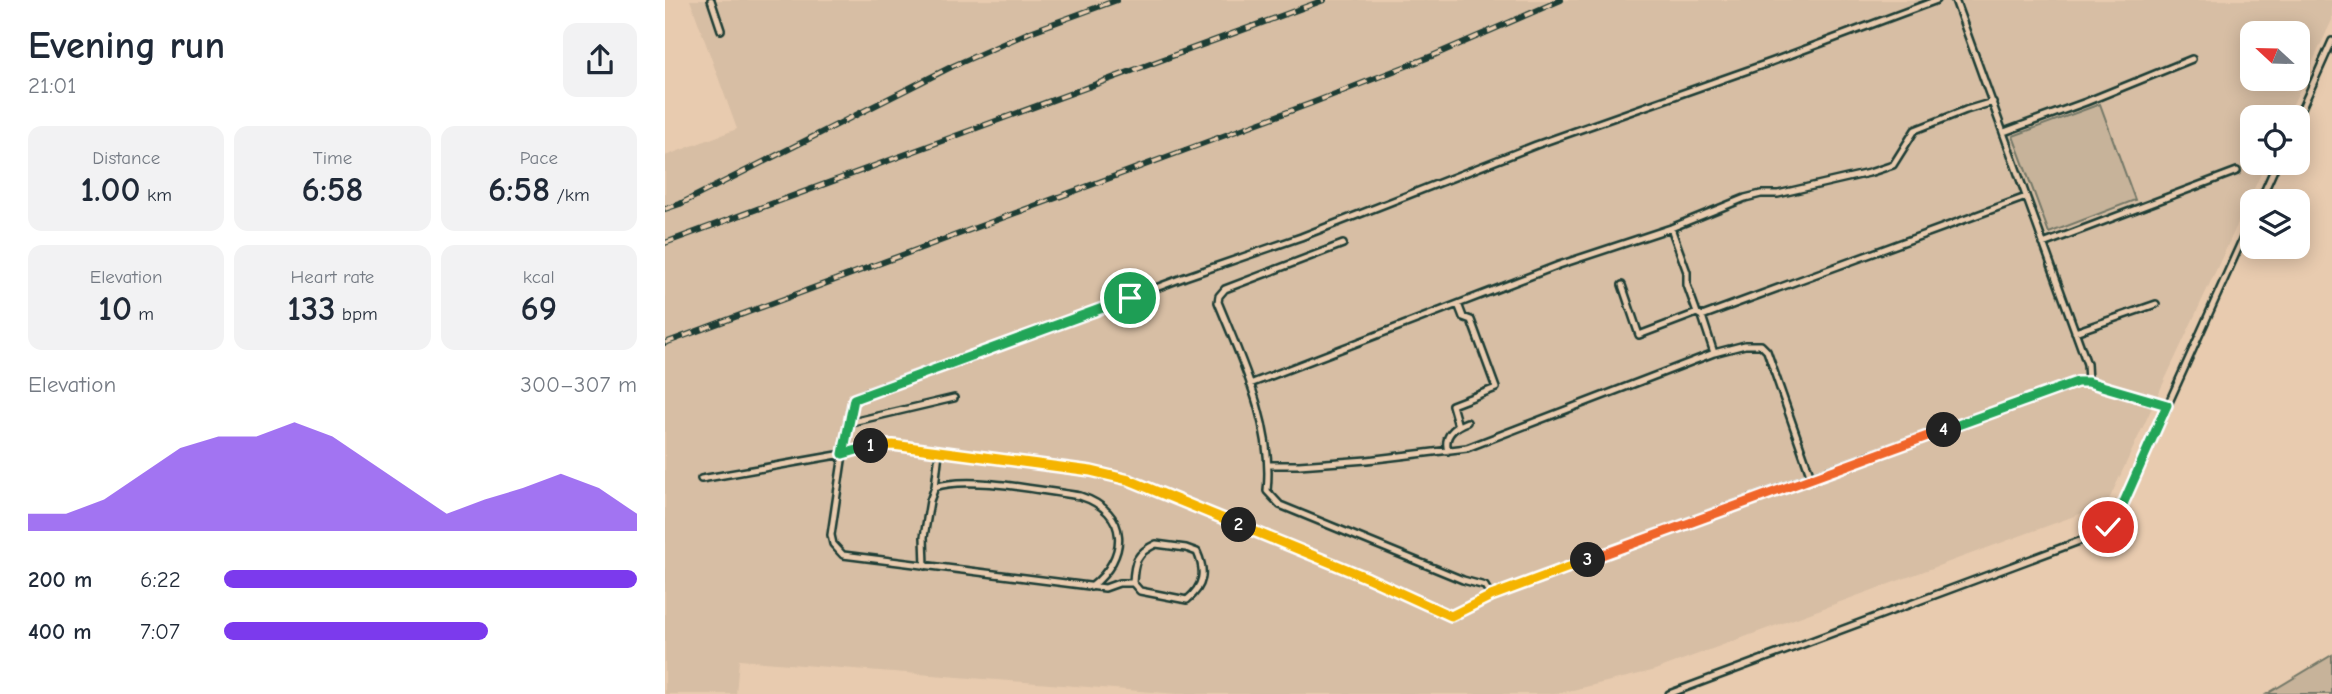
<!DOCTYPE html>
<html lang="en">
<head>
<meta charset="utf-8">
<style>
	:root { --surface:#fff; --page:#f2f2f3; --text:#1f2937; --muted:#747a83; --accent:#7c3aed }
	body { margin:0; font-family:"Comic Neue",sans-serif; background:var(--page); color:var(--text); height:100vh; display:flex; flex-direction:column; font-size:26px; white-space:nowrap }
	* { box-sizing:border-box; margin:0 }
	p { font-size:23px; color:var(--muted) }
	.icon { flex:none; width:38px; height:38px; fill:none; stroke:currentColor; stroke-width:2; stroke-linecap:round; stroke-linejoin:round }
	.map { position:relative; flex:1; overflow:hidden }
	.panel { display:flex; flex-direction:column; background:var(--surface); width:665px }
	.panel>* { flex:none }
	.needle { width:46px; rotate:292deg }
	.buttons { position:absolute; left:1575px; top:21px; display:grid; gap:14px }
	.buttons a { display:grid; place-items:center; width:70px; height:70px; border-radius:14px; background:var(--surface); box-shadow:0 4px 18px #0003; font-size:35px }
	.pin { position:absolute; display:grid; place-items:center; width:60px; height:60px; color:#fff; margin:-30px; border:4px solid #fff; border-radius:50%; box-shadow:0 2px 7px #0007 }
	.km { position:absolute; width:35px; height:35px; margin:-18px; border-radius:50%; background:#222; color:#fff; font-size:19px; line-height:35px; text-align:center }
	.round { display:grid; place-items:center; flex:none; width:74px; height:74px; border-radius:14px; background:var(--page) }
	.summary { display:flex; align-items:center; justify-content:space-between; height:119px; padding:0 28px }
	h1 { font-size:38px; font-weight:700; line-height:52px }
	.metrics { display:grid; grid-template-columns:repeat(3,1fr); gap:10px; height:119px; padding:7px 28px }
	.metrics div { display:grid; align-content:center; border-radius:14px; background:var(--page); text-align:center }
	.metrics b { font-size:35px; font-weight:700 }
	.metrics small { font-size:19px; font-weight:400 }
	.metrics p { font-size:19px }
	.chart { height:196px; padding:14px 28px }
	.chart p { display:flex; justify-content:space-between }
	.chart svg { width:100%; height:126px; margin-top:7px; fill:var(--accent); opacity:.7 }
	ul { padding:0 28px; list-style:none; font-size:23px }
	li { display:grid; grid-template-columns:112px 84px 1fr; align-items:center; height:52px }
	li i { height:18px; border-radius:9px; background:var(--accent) }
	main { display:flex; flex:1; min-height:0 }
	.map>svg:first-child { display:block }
	.built { fill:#d7bea4; fill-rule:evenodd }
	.green { fill:#c7b39a; stroke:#737867; stroke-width:2 }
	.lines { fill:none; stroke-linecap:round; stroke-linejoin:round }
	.service-casing { stroke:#1f3d34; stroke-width:10 }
	.service { stroke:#e8cbaf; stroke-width:5 }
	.rail-casing { stroke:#1f3d34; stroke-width:6 }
	.rail { stroke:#e8cbaf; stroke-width:3.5; stroke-dasharray:10; stroke-linecap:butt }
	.split-1-casing { stroke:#fff; stroke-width:14 }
	.split-2-casing { stroke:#fff; stroke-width:14 }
	.split-3-casing { stroke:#fff; stroke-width:14 }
	.split-4-casing { stroke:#fff; stroke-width:14 }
	.split-5-casing { stroke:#fff; stroke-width:14 }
	.split-1 { stroke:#22a559; stroke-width:9 }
	.split-2 { stroke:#f5b400; stroke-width:9 }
	.split-3 { stroke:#f5b400; stroke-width:9 }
	.split-4 { stroke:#f0652b; stroke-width:9 }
	.split-5 { stroke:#22a559; stroke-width:9 }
</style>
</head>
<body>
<main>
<section class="panel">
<div class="summary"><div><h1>Evening run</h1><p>21:01</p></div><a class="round"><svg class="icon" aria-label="share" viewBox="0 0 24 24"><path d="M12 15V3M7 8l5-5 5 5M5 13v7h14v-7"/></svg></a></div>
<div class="metrics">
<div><p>Distance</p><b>1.00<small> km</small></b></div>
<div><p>Time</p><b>6:58</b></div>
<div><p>Pace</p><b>6:58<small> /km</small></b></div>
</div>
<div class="metrics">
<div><p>Elevation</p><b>10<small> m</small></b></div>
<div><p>Heart rate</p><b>133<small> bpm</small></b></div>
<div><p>kcal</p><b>69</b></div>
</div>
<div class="chart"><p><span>Elevation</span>300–307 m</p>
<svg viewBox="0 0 160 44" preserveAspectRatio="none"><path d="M0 44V38L10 38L20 33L30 24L40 15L50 11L60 11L70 6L80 11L90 20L100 29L110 38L120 33L130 29L140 24L150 29L160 38V44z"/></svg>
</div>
<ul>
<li><b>200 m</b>6:22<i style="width:100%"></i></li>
<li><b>400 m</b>7:07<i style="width:64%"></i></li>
</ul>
</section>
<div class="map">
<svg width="1667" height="694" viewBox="0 0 1667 694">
	<rect width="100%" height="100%" fill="#e8cbaf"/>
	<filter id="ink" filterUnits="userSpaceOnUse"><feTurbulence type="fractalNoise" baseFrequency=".0143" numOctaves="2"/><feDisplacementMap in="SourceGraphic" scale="14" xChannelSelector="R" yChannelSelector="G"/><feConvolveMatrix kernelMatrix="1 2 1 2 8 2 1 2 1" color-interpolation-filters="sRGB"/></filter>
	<g filter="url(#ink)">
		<path class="built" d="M 25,0 L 1667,0 L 1667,20 L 1622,117 L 1587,117 L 1587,163 L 1601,163 L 1442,504 L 987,671 L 891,694 L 513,694 L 74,660 L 71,694 L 0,694 L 0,156 L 72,129 ZM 1587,33 L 1633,33 L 1633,79 L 1587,79 Z"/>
		<path class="green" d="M 1435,104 L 1470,200 L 1384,233 L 1348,136 Z
			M 1667,655 L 1667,694 L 1602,694 Z"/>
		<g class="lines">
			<defs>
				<path id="service" d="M 46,0 L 56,30
					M 1272,0 L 1106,62 L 871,145 L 636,237 L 520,277 L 409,319 L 197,395 L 189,399 L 187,405 L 178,454 L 212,445 L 228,445 L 426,471 L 464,480 L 703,578 L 786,616 L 826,596 L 1146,477 L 1412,382 L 1423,382
					M 1290,0 L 1422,364 L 1423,382 L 1502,405
					M 1633,117 L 1667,41
					M 1339,132 L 1421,102 L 1527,59
					M 1595,201 L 1612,163
					M 1006,228 L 1022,272 L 1022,285 L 1032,313 L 1037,316 L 1049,353
					M 678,244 L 560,289 L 554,296 L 553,302 C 577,361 609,427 602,491 L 615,505 L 798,580 L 820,586 L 826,596
					M 1378,244 L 1572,171
					M 957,285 L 974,335 L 1032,313
					M 1037,316 L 1361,197
					M 1410,332 L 1491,304
					M 585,384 L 894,265 L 1006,228 L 1080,198 L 1096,194 L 1113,194 L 1204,173 L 1228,165 L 1250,130 L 1301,110 L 1328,102
					M 183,423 L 289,398
					M 793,426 L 787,405 L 831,388 L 806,320 L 798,317 L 793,304
					M 783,451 C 778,436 789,427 802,422
					M 604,465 L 634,465 L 702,460 L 802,448 L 1049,353 L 1080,345 L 1096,345 L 1102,351 L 1146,477
					M 36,479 L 178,454 L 166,535 L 168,544 L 178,555 L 440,588 L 454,583 L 468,583
					M 270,487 C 303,475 378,491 415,496 C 465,512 464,557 426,587
					M 491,544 L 521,548 L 532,552 C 541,572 539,586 522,600 L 475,591 L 468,583 C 469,562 471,553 491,544 Z
					M 260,566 L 259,537 L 265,501 L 270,487 L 274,452
					M 1004,694 L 1436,533 L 1448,522 L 1455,511 L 1587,218"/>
			</defs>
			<use href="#service" class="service-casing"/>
			<use href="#service" class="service"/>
			<defs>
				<path id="rail" d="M 0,209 L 15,204 L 288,66 L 365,32 L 452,0
					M 0,243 L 659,0
					M 0,343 L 647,103 L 767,56 L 896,0"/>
			</defs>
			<use href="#rail" class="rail-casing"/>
			<use href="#rail" class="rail"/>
		</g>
	</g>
	<g class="lines" filter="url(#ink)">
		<defs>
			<path id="split-1" d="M 206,446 L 178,454 L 189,399 L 465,298"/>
			<path id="split-2" d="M 206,446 L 228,445 L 426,471 L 464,480 L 574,525"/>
			<path id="split-3" d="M 574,525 L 703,578 L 786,616 L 826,596 L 923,560"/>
			<path id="split-4" d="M 923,560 L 1279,430"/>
			<path id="split-5" d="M 1279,430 L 1412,382 L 1423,382 L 1502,405 L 1455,511 L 1443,527"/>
		</defs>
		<use href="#split-1" class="split-1-casing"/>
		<use href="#split-2" class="split-2-casing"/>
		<use href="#split-3" class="split-3-casing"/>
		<use href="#split-4" class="split-4-casing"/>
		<use href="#split-5" class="split-5-casing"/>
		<use href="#split-1" class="split-1"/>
		<use href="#split-2" class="split-2"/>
		<use href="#split-3" class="split-3"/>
		<use href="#split-4" class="split-4"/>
		<use href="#split-5" class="split-5"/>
	</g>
</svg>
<div class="buttons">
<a><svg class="needle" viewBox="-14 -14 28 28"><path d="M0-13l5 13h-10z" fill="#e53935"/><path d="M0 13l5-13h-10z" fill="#747a83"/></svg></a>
<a><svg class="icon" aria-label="locate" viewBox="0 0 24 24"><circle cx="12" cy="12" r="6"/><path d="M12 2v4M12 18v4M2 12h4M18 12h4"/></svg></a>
<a><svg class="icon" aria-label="layers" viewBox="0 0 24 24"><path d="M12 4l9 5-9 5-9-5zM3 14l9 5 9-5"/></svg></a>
</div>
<div class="pin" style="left:465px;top:298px;background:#1e9e55"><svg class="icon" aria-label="arrive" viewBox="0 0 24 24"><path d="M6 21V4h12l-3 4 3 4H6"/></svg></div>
<div class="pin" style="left:1443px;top:527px;background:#d93025"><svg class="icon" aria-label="check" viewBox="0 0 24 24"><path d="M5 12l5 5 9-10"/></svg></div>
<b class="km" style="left:206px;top:446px">1</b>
<b class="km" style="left:574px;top:525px">2</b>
<b class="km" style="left:923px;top:560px">3</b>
<b class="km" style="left:1279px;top:430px">4</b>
</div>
</main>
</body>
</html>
